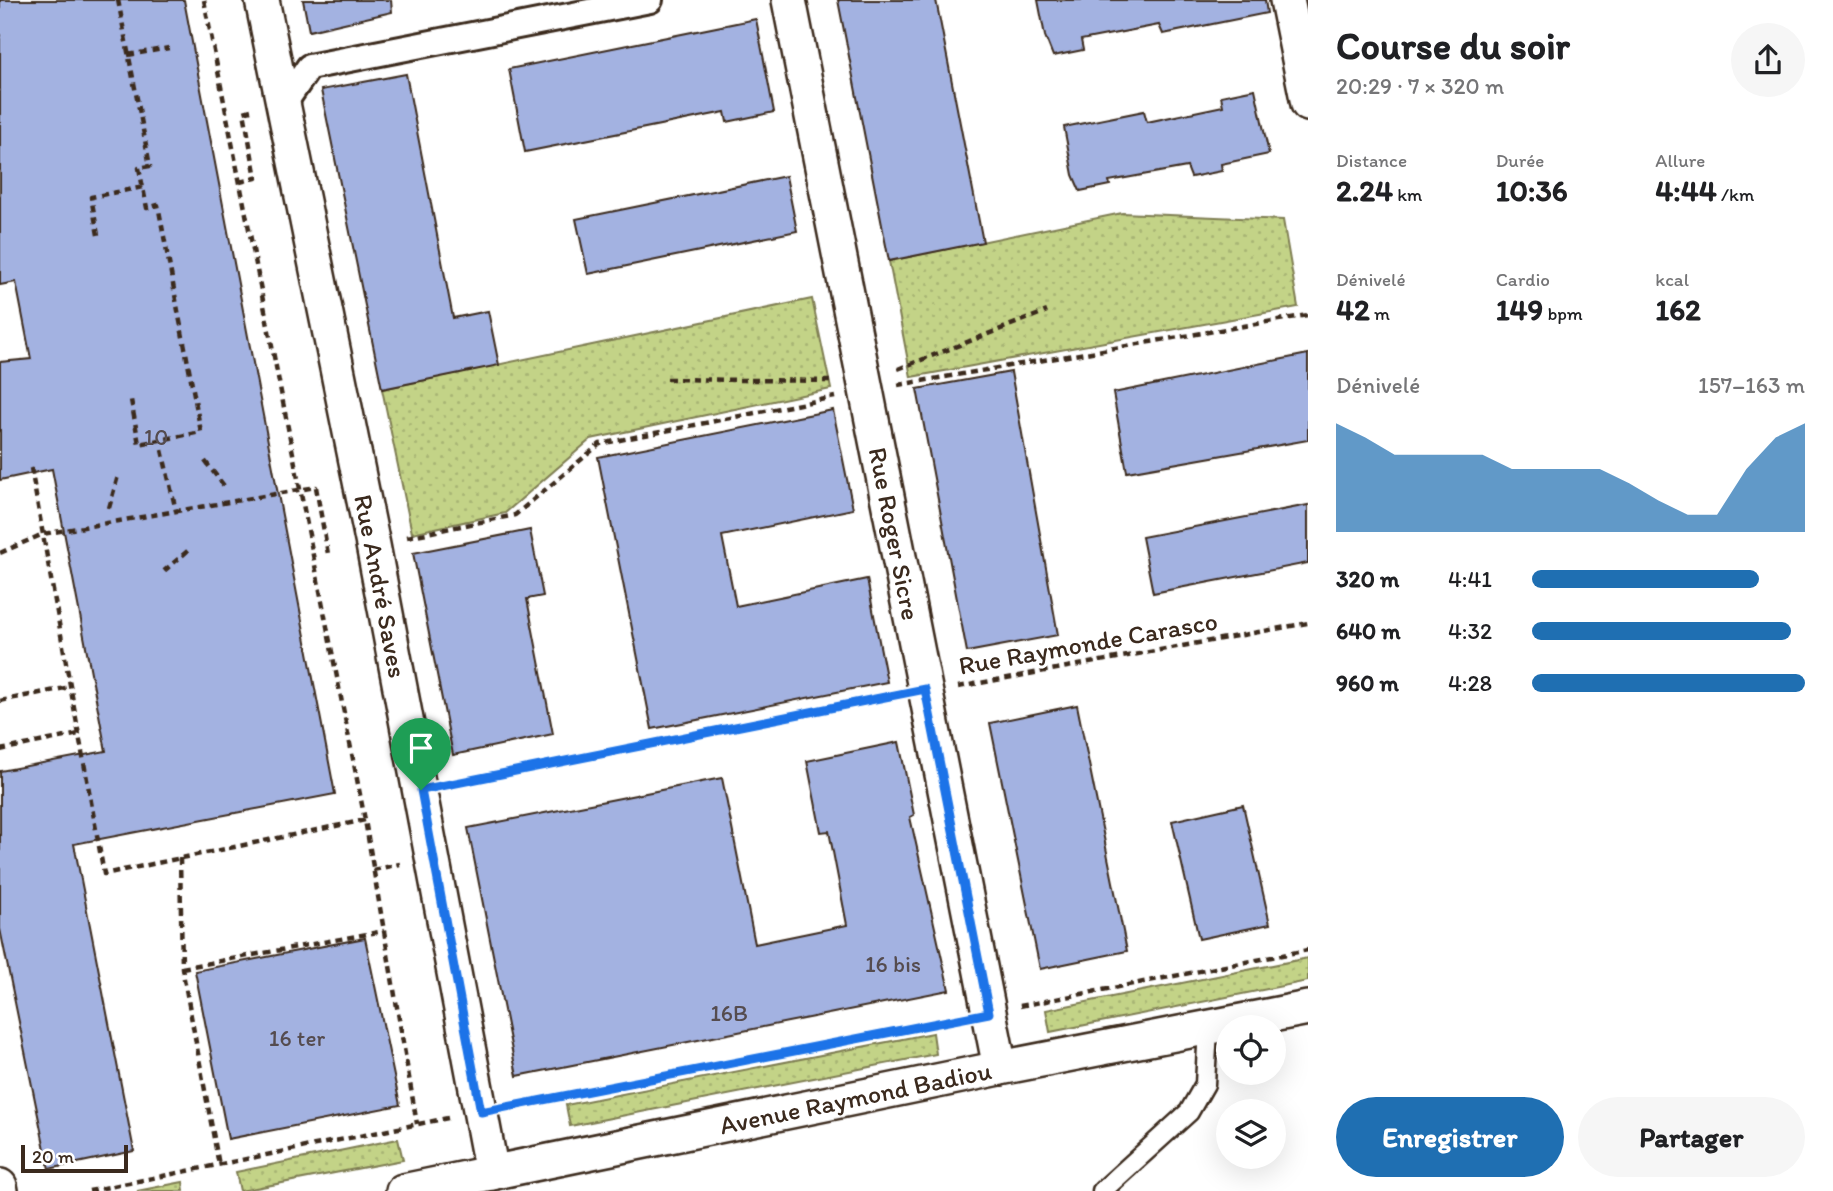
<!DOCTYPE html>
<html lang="fr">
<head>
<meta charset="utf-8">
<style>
	:root { --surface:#fff; --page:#f6f6f6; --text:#202124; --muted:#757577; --accent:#1f6fb2 }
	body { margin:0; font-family:Itim,sans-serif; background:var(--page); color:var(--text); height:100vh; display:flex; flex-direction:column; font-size:26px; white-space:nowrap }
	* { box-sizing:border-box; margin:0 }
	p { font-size:23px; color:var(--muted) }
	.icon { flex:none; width:38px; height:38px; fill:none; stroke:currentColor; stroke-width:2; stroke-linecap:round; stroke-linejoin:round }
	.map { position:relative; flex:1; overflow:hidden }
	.panel { display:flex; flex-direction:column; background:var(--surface); width:525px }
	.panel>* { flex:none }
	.tools { position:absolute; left:1216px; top:1015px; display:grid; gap:14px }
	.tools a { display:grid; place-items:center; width:70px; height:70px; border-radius:50%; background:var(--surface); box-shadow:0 7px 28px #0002; font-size:35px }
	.scale { position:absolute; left:21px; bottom:18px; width:107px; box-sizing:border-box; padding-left:7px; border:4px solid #3b2a1e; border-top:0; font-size:19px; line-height:24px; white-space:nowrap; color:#3b2a1e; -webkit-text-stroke:5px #fff; paint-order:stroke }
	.pin { position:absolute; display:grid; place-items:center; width:60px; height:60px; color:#fff; margin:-72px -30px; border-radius:50% 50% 50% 0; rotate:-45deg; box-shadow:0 0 7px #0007 }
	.pin .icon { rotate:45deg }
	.round { display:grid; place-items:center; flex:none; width:74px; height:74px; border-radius:37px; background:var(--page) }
	.headline { display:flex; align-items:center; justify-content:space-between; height:119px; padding:0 28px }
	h1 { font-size:38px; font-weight:800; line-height:52px }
	.stats { display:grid; grid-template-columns:repeat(3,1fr); gap:10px; height:119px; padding:7px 28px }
	.stats div { display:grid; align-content:center }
	.stats b { font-size:30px; font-weight:800 }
	.stats small { font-size:19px; font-weight:400 }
	.stats p { font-size:19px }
	.chart { height:196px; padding:14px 28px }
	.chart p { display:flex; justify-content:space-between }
	.chart svg { width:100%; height:126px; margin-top:7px; fill:var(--accent); opacity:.7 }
	.cta { display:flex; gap:14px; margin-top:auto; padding:14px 28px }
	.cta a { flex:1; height:80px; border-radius:42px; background:var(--accent); color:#fff; font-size:28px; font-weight:800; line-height:80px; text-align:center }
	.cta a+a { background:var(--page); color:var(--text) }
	ul { padding:0 28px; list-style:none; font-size:23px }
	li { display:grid; grid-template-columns:112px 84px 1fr; align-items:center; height:52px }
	li i { height:18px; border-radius:9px; background:var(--accent) }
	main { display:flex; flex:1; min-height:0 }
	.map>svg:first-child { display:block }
	.grass { fill:url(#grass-dots); stroke:#7f7e52; stroke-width:2 }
	.building { fill:#a3b2e1; stroke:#3b2a1e; stroke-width:2 }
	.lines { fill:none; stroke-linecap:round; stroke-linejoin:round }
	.service-casing { stroke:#3b2a1e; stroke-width:23 }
	.pedestrian-casing { stroke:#3b2a1e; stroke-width:30 }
	.minor-casing { stroke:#3b2a1e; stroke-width:38 }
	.path { stroke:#3b2a1e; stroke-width:4.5; stroke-dasharray:7 5; stroke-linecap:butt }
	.service { stroke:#fff; stroke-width:18 }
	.pedestrian { stroke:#fff; stroke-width:24 }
	.minor { stroke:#fff; stroke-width:33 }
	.route-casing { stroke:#fff; stroke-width:14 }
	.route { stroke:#1a73e8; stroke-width:9 }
	.labels { text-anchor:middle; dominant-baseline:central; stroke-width:6; stroke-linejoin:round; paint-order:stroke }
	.number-label { font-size:23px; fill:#554c4f }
	.street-label { font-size:26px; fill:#3b2a1e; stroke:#fff }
</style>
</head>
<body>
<main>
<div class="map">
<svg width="1308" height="1191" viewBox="0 0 1308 1191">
	<defs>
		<pattern id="grass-dots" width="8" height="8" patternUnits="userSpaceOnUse" patternTransform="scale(1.75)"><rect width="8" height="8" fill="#c3d387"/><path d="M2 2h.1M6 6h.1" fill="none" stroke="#a8b574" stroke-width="1.8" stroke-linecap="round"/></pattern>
	</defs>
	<rect width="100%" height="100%" fill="#fff"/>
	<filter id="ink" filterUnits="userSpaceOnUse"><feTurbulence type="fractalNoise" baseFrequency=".0143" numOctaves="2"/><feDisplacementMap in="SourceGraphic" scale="14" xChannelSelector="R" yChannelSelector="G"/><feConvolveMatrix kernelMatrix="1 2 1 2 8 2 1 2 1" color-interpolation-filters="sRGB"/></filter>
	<g filter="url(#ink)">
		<path class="grass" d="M 1122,213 L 1283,220 L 1298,307 L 911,377 L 889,261 Z
			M 812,299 L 831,389 L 591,439 L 505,513 L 412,533 L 382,389 Z
			M 1308,958 L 1308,981 L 1050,1032 L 1046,1010 Z
			M 933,1033 L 936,1054 L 570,1126 L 566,1105 Z
			M 398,1139 L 403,1160 L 240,1191 L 236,1172 Z
			M 183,1182 L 184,1191 L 137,1191 Z"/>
		<path class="building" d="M 0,0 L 184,0 L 335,794 L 74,844 L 134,1151 L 49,1169 L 0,929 L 0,771 L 106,751 L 52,469 L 0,480 L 0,362 L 31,359 L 16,282 L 0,285 Z
			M 303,0 L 391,0 L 392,12 L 309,31 Z
			M 838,0 L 936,0 L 983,242 L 889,261 Z
			M 1038,0 L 1265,0 L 1267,13 L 1163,34 L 1159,25 L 1081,40 L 1083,50 L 1053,56 L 1045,36 Z
			M 756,19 L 774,112 L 727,122 L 725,112 L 525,152 L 509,69 Z
			M 406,74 L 453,318 L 488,311 L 499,365 L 382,389 L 321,90 Z
			M 1255,89 L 1269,154 L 1221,164 L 1222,171 L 1191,177 L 1187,167 L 1109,181 L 1110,185 L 1080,191 L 1073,175 L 1064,127 L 1144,111 L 1147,122 L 1223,106 L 1221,96 Z
			M 786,176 L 797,231 L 588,274 L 576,219 Z
			M 1308,354 L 1308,440 L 1127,472 L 1113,393 Z
			M 1011,372 L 1058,635 L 967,652 L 917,389 Z
			M 833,410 L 853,509 L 722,536 L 736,606 L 867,579 L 887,682 L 652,729 L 598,457 Z
			M 1308,505 L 1308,563 L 1153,593 L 1142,537 Z
			M 530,530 L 543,596 L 527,599 L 553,734 L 453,755 L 413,553 Z
			M 1077,705 L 1127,951 L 1040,969 L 990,723 Z
			M 899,742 L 914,815 L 910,817 L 949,990 L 517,1076 L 468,828 L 722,778 L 755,944 L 847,925 L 829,831 L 821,832 L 807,761 Z
			M 1243,805 L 1270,924 L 1199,939 L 1172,821 Z
			M 365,938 L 400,1105 L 228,1139 L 195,971 Z"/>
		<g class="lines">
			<defs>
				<path id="service" d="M 1102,1191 L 1189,1112 L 1205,1084 L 1208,1028"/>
				<path id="pedestrian" d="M 283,105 L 309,67 L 650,0"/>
				<g id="minor">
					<path id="s1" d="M 262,0 L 373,545 L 492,1173"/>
					<path id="s2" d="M 789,0 L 1000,1068"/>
					<path d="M 1287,0 L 1308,104"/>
					<path d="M 0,1186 L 1,1191"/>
					<path id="s3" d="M 403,1191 L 1000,1068 L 1308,1008"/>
				</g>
			</defs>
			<use href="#service" class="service-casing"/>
			<use href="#pedestrian" class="pedestrian-casing"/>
			<use href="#minor" class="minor-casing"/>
			<path class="path" d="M 118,0 L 150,166 L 139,168 L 147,208 L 158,205 L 201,432 L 139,444 L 131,400
				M 204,0 L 365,820 L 417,1124
				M 128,55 L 169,48
				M 240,182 L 256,178 L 244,112 L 251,110
				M 98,235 L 91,197 L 143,187
				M 898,369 L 1047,311
				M 667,379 L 831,381
				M 898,385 L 1308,315
				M 162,450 L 176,511
				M 205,461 L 225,487
				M 31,468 L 104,874 L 365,820
				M 109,508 L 118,476
				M 407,537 L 515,515 L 600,444 L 835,397
				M 0,553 L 43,534 L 316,487 L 328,554
				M 164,571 L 191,548
				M 958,687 L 1308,623
				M 0,701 L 70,687
				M 0,750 L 79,734
				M 453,784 L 894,696
				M 180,858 L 182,968 L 219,1165
				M 373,870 L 400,864
				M 182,968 L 384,931
				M 1020,1006 L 1308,950
				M 512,1106 L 957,1019
				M 89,1191 L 448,1118"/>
			<use href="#service" class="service"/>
			<use href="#pedestrian" class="pedestrian"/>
			<use href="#minor" class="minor"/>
		</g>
	</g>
	<g class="lines" filter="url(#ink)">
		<defs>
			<path id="route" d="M 925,689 L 989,1013 L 481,1112 L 421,790 Z"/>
		</defs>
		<use href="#route" class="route-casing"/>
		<use href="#route" class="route"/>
	</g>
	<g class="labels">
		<g class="number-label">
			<text x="156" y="437">10</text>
			<text x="893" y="964">16 bis</text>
			<text x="729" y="1013">16B</text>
			<text x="297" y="1038">16 ter</text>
		</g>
		<g class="street-label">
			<text stroke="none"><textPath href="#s2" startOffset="544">Rue Roger Sicre</textPath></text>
			<text stroke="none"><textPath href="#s1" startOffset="598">Rue André Saves</textPath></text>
			<text transform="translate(1088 643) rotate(-10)">Rue Raymonde Carasco</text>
			<text stroke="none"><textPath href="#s3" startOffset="462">Avenue Raymond Badiou</textPath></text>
		</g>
	</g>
</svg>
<div class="tools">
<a><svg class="icon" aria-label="locate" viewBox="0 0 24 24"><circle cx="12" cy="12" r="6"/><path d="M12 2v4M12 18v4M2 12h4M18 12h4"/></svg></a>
<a><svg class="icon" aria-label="layers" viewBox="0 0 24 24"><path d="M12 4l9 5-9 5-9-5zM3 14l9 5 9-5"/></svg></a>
</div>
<div class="scale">20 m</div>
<div class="pin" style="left:421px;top:790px;background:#1e9e55"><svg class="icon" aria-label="arrive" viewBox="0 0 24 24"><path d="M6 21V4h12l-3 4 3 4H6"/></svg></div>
</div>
<section class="panel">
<div class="headline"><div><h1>Course du soir</h1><p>20:29 · 7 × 320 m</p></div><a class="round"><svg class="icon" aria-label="share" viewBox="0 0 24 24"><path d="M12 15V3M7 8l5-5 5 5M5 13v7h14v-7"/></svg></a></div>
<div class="stats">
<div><p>Distance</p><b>2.24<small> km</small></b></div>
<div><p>Durée</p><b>10:36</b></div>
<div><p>Allure</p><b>4:44<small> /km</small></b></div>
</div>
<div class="stats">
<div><p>Dénivelé</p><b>42<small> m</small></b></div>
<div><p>Cardio</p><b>149<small> bpm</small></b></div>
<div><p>kcal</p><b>162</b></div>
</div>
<div class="chart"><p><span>Dénivelé</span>157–163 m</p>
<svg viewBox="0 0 160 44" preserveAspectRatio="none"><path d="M0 44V6L10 11L20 17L30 17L40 17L50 17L60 22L70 22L80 22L90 22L100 27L110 33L120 38L130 38L140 22L150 11L160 6V44z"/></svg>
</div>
<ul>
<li><b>320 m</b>4:41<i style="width:83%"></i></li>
<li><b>640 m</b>4:32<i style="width:95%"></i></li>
<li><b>960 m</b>4:28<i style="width:100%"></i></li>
</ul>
<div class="cta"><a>Enregistrer</a><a>Partager</a></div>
</section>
</main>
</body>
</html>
